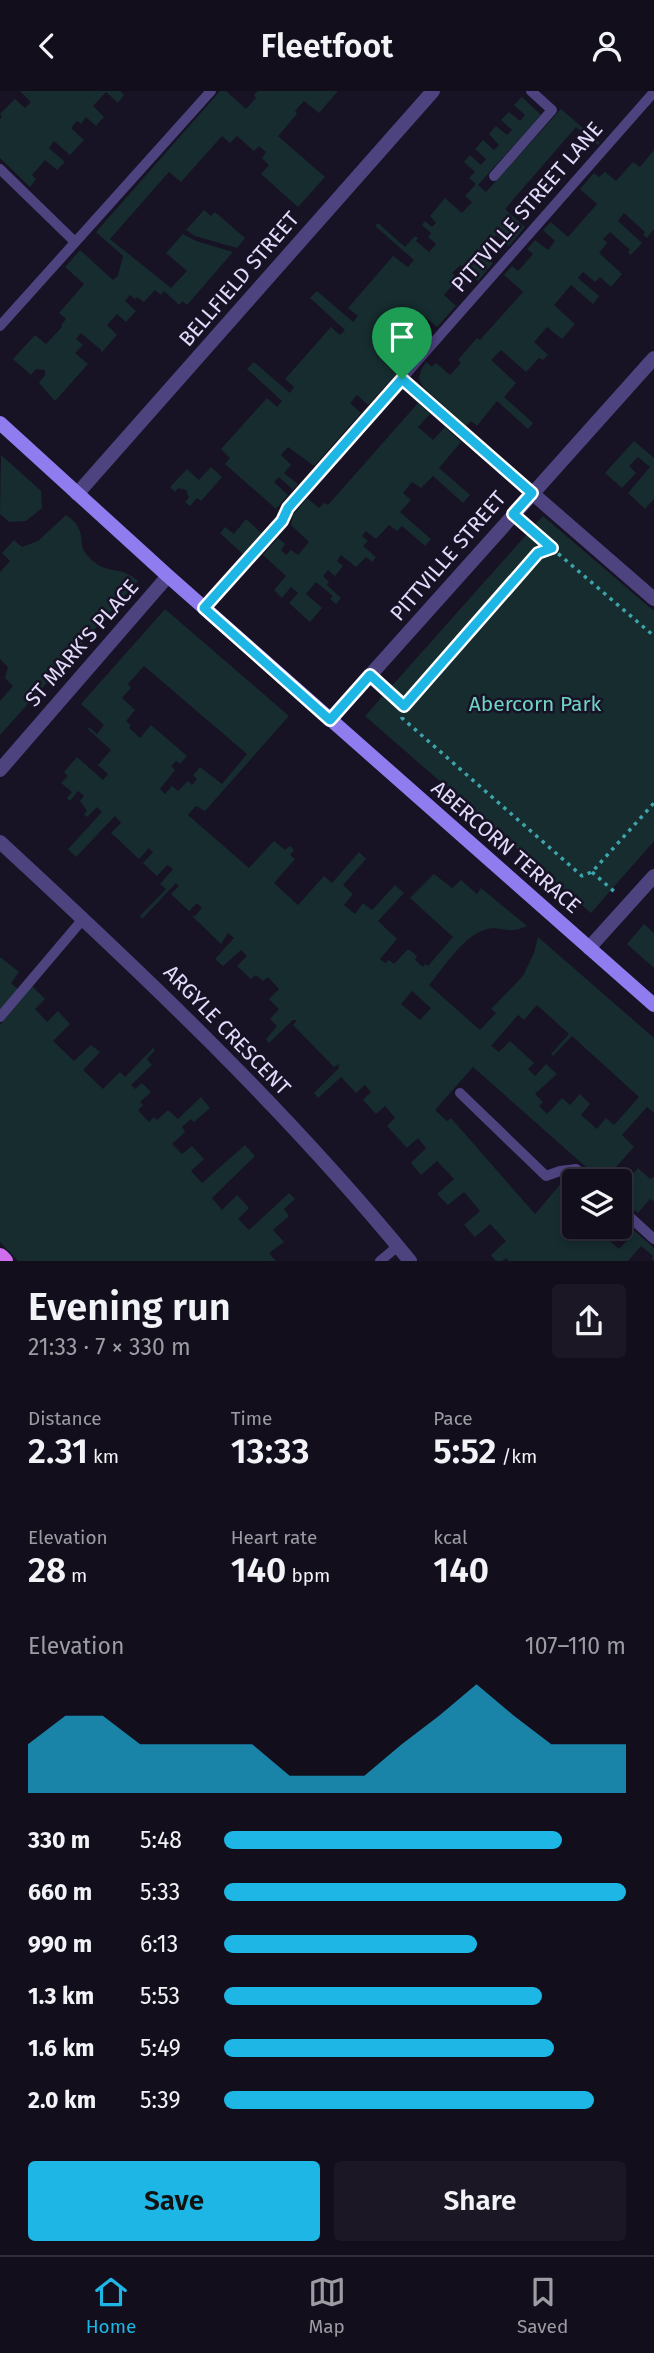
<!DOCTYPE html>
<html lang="en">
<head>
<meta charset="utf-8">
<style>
	:root { --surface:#120e1c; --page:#1b1725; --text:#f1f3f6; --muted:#9c9ca3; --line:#312e3b; --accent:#1eb6e4 }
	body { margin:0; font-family:"Fira Sans",sans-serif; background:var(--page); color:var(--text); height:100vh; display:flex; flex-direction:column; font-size:26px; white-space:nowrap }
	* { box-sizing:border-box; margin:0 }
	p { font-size:23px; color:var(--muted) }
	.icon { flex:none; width:38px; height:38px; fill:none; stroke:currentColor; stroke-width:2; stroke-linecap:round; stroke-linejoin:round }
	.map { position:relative; height:1170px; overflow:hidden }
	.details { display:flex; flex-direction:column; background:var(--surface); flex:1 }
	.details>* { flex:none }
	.fabs { position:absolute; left:562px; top:1078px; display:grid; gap:14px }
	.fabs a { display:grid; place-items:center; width:70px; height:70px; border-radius:7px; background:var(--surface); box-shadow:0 4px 10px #0003,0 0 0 2px var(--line); font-size:35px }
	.pin { position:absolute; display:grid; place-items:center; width:60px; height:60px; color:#fff; margin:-72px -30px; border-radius:50% 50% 50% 0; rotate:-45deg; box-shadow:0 0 7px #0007 }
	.pin .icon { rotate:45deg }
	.round { display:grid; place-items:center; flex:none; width:74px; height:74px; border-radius:7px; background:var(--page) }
	.head { display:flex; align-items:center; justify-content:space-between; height:119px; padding:0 28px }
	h1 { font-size:38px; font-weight:600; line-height:52px }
	.stats { display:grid; grid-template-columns:repeat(3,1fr); gap:10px; height:119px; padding:7px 28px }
	.stats div { display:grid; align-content:center }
	.stats b { font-size:35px; font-weight:600 }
	.stats small { font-size:19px; font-weight:400 }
	.stats p { font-size:19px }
	.chart { height:196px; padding:14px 28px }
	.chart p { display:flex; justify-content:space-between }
	.chart svg { width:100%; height:126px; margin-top:7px; fill:var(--accent); opacity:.7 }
	.cta { display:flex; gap:14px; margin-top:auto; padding:14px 28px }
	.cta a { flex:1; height:80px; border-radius:7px; background:var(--accent); color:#111; font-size:28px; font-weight:600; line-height:80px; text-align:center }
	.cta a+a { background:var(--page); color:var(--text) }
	ul { padding:0 28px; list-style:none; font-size:23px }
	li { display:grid; grid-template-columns:112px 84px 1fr; align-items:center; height:52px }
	li i { height:18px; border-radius:9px; background:var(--accent) }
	header { display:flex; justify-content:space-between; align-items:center; height:91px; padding:0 28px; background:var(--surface); font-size:32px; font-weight:600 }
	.tab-bar { display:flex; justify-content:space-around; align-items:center; height:98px; border-top:2px solid var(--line); background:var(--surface); font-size:19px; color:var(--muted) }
	.tab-bar a { display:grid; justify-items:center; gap:4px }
	.tab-bar .selected { color:var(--accent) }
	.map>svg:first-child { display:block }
	.green { fill:#162c2f; fill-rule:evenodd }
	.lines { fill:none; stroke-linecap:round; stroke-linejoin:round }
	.path { stroke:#3ea4ab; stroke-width:3.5; stroke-dasharray:3.5 5; stroke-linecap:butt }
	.service { stroke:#4d437f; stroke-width:10 }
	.minor { stroke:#4d437f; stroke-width:14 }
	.secondary { stroke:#8f7def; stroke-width:14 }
	.primary { stroke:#cf6fee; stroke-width:18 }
	.route-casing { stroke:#fff; stroke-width:14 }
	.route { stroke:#1eb6e4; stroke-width:9 }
	.labels { text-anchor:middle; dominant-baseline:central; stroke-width:5; stroke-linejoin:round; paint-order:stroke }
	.street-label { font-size:21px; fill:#e3dbfb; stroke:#181225 }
	.park-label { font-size:21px; fill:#6fd3c7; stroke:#181225 }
</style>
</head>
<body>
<header><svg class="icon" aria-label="back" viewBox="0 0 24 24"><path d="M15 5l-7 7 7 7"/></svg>Fleetfoot<svg class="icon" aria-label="person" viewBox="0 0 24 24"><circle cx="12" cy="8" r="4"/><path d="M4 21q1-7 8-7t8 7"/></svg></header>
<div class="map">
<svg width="654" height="1170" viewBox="0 0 654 1170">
	<rect width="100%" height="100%" fill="#181225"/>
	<path class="green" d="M 20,0 L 120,0 L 124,4 L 118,12 L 106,1 L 93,15 L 104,26 L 96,35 L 86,26 L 81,33 L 77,30 L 71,37 L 84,49 L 70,64 L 54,50 L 49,57 L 65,71 L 57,79 L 45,69 L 32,84 L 36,88 L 30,96 L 0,67 L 0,28 L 2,26 L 0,23 L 15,8 L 25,17 L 31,11 Z
		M 220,0 L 226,0 L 246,18 L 256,7 L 254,4 L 258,0 L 338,0 L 319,22 L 304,10 L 295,20 L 297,23 L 278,45 L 325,86 L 298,116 L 261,83 L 269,74 L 262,67 L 266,61 L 259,55 L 254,60 L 237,45 L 230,52 L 222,45 L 181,91 L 169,81 L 110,148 L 171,197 L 187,180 L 166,162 L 183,143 L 196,150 L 233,161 L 187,214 L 183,210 L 179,214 L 164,200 L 161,204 L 155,199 L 144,211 L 137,206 L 135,208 L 130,204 L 125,210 L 136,220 L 126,231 L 117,223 L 107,234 L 117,244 L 101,262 L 101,259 L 81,242 L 76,248 L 83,254 L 75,262 L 88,273 L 55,310 L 39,292 L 45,284 L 45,279 L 36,278 L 31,284 L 13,268 L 35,244 L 46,253 L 62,236 L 61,234 L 66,228 L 59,222 L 84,193 L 65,176 L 80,159 L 113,189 L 118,185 L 123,165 L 96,141 Z
		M 522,6 L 541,24 L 478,94 L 486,101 L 561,18 L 600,52 L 598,54 L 576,36 L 505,118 L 525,136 L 509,155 L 496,144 L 481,160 L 493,172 L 478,190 L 460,174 L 452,182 L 458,188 L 444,204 L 456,215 L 437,236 L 425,226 L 420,233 L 431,243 L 409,268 L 394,255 L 385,266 L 400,279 L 368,314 L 357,304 L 350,312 L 361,322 L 314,375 L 288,356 L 281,364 L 291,374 L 284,382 L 298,393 L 293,399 L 279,386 L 274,391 L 288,404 L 276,418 L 225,373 L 230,367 L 221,358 L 267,307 L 277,316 L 282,310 L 247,278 L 254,271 L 290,302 L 294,296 L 285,288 L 331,236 L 340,244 L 345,239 L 310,207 L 317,200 L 353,231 L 358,225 L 348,217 L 393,165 L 408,176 L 414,169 L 375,135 L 378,132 L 405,156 L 415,145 L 418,147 L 416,150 L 429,161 L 436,153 L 428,146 L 431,142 L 422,134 L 425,130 L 432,136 L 436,132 L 430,125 L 445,107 L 462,122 L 472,111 L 465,105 L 476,93 L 469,87 L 475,81 L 464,71 L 470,64 L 481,74 L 486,68 L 475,58 L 483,49 L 494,59 L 499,54 L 489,43 L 496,35 L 507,44 L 512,39 L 501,29 L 509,21 L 520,30 L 525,24 L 514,14 Z
		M 654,59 L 654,138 L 647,147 L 643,144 L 645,141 L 624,122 L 618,130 L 642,152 L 631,164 L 628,161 L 630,159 L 610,141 L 603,148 L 607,152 L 599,162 L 622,183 L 611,196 L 600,186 L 595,191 L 583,181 L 578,187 L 599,205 L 593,213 L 571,194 L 554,214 L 575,233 L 562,248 L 547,236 L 534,251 L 548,264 L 543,269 L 539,267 L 526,281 L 501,259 L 491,269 L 516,292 L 504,306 L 533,332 L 528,338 L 497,310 L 477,335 L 471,330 L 466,335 L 423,296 L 419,287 L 421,279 L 426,271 L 432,276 L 436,272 L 450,284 L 461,272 L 458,269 L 477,247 L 480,249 L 523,201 L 504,184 L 512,175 L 518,180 L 533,163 L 527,158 L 535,149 L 548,159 L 555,150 L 543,139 L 551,131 L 568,146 L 597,113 L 580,98 L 594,82 L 599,86 L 605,81 L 616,90 L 633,71 L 640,76 Z
		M 204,119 L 211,125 L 215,121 L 245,147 L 237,157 L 195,145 L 186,139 Z
		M 418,312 L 430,323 L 418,336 L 433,349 L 445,336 L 461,351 L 439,377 L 470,404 L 463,412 L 433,385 L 421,397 L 412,391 L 403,402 L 411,409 L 400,421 L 431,448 L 425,455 L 402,435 L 397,440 L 389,434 L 376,448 L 366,440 L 362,445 L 368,450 L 363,455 L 376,466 L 372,471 L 366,466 L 356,476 L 341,464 L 337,470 L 343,475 L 335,485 L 328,479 L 323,485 L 329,491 L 327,494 L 341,507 L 336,513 L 330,508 L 333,505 L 316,491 L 306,503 L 322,517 L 310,531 L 289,512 L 298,502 L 291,496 L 282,507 L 274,499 L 286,485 L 263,464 L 278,447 L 285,453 L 281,459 L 286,464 L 291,459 L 298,464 L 309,451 L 291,434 L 293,424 L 307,407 L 319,417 L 324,412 L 328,414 Z
		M 634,350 L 654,367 L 654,408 L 645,418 L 628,402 L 650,376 L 638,366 L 629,375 L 636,382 L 622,397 L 605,382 Z
		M 1,364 L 41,400 L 42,417 L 26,430 L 9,431 L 0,423 Z
		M 211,376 L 222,386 L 201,410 L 197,407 L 190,415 L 185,411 L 189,407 L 186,399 L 178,397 L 175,401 L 170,396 L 187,378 L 199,389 Z
		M 66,424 C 70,427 76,431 78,436 C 86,452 75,454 93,470 C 109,484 120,474 138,490 L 0,644 L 0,610 L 13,595 L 5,587 L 8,576 L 0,568 L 0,481 L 10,470 L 2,462 L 14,449 L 22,456 L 38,450 Z
		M 543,425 L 654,520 L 654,750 L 591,822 L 365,625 Z
		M 246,428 L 265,445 L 246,466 L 220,442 L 225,436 L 234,443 Z
		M 165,518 L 289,625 L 205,720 L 196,715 L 188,724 L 249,777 L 274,750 L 285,759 L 290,755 L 294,759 L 290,764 L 295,768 L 274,792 L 298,814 L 324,785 L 332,792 L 359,761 L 366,768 L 343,794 L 353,803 L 344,814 L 355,823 L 363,812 L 372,819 L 395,794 L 404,802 L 378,830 L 397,848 L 380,868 L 385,872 L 389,869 L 394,873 L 408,858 L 417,865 L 415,869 L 423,876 L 425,873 L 428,875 L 453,846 L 410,807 L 434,783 L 452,797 L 461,789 L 477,803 L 481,797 L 527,835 C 507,845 500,833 484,839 C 461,847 444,877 429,894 L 480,939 L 496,922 L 491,918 L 523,885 L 534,862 L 538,846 L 654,947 L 654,1022 L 647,1016 L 622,1044 L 634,1056 L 606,1087 L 609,1090 L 602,1090 L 473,976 L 435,1019 L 447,1030 L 451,1027 L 535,1123 L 569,1083 L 578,1090 L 574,1090 L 574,1136 L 606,1136 L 601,1142 L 619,1158 L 632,1144 L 624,1136 L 627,1133 L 654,1157 L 654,1170 L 652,1168 L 653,1165 L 641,1155 L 628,1170 L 509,1170 L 506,1167 L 502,1170 L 496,1170 L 491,1164 L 506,1150 L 490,1133 L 475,1146 L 464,1134 L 480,1120 L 464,1101 L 448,1114 L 437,1103 L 454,1088 L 437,1070 L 421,1084 L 411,1072 L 426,1057 L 418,1047 L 407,1057 L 387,1035 L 395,1027 L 385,1015 L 376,1023 L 363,1009 L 371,1001 L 365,994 L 356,1002 L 341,986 L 318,1007 L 314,1002 L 339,977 L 338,975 L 341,972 L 334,976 L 293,934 L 297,929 L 293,929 L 269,952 L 266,948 L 277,935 L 270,928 L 279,918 L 269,908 L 279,898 L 268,886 L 263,890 L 256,884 L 251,888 L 237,875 L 247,865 L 241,859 L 223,875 L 215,868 L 234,847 L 228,842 L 221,853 L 192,825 L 195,825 L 202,817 L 197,812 L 189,820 L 171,803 L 179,795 L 176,792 L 142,828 L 140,825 L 166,798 L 160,793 L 173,778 L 167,774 L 157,785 L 143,772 L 153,761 L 149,757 L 139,768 L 111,742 L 121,732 L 115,725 L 76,766 L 68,758 L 102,721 L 97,716 L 87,726 L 84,723 L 87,720 L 80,710 L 84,705 L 78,700 L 70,710 L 67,707 L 72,701 L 61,692 L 68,685 L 64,681 L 77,666 L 103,689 L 108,683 L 98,674 L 111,659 L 88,638 L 89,636 L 97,643 L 104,634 L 81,613 ZM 144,575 L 247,663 L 222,693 L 200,676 L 193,684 L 197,688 L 192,694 L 188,690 L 178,700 L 172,695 L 165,703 L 160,698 L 175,679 L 171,675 L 176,670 L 180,673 L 187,665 L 151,634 L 140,647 L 129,637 L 131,634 L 126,630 L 135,619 L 122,607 L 131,597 L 128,593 ZM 412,900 L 431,917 L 420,929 L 401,913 ZM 537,914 L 569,943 L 551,963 L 553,965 L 572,945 L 639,1006 L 614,1034 L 606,1027 L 597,1038 L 581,1024 L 590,1013 L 580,1003 L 570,1014 L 562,1007 L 547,1023 L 539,1015 L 543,1011 L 535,1003 L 557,983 L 546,973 L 535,985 L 528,978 L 534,972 L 510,950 L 499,961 L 491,955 L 518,924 L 524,929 Z
		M 644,833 L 654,842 L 654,877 L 627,853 Z
		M 0,866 L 19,881 L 11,892 L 18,898 L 0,919 Z
		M 32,895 L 45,908 L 35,918 L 47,931 L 58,920 L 70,933 L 53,950 L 74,970 L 91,954 L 100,961 L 83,979 L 103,998 L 120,981 L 125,986 L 153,957 L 155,959 L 147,968 L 152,974 L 131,994 L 135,998 L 142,992 L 151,1001 L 140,1011 L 143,1014 L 138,1019 L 149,1031 L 154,1026 L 157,1029 L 168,1019 L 178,1028 L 201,1006 L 210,1017 L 194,1031 L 191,1028 L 182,1036 L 185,1041 L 172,1053 L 182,1063 L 192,1055 L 204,1068 L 191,1080 L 202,1092 L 245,1054 L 255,1065 L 212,1107 L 222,1119 L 237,1104 L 249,1117 L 238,1128 L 249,1139 L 289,1102 L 295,1108 L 284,1118 L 289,1125 L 273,1139 L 284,1151 L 269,1162 L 276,1170 L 18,1170 L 0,1151 L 0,934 Z
		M 638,1077 L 650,1088 L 654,1086 L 654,1110 L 650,1108 L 638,1122 L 620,1106 L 620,1099 Z"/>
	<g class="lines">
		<path class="path" d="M 526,435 L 654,545
			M 552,457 L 538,462 L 404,615 L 402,627 L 582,785 L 592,781 L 654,712
			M 214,505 L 282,430
			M 382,595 L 404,615
			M 592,781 L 617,803"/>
		<path class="service" d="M 0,78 L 75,151
			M 494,85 L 552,19 L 531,0
			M 0,235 L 211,0
			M 402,288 L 532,402
			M 288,417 L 654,1
			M 0,926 L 83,828
			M 460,1002 L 546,1085 L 560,1080 L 576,1078 L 590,1090
			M 620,1117 L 654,1148
			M 380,1170 L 398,1155"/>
		<path class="minor" d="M 532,402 L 654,508
			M 77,403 L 433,0
			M 330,629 L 654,267
			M 0,679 L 168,485
			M 0,751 C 144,884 286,1018 410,1170
			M 589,857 L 654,785"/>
		<path class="secondary" d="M 0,332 L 168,485 L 654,914"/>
		<path class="primary" d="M 0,1166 L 4,1170"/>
	</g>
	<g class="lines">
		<defs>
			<path id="route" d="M 402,288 L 532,402 L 513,423 L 552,457 L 538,462 L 404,615 L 370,584 L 330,629 L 204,517 L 282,430 L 288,417 Z"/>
		</defs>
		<use href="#route" class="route-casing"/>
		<use href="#route" class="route"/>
	</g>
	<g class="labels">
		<g class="street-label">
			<text transform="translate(527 116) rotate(-49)">PITTVILLE STREET LANE</text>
			<text transform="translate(239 188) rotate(-49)">BELLFIELD STREET</text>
			<text transform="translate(448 465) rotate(-49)">PITTVILLE STREET</text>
			<text transform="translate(82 552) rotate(-49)">ST MARK'S PLACE</text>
			<text transform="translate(506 756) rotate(41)">ABERCORN TERRACE</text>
			<text transform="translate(227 939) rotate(46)">ARGYLE CRESCENT</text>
		</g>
		<g class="park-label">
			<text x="535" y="613">Abercorn Park</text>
		</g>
	</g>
</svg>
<div class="fabs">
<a><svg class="icon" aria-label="layers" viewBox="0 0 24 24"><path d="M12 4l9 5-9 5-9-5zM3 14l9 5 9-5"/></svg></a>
</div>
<div class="pin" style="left:402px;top:288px;background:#1e9e55"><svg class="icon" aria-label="arrive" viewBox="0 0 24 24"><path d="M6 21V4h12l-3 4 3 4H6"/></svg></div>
</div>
<section class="details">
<div class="head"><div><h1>Evening run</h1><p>21:33 · 7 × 330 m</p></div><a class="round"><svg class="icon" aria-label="share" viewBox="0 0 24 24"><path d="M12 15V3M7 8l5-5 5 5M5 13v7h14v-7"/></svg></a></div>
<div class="stats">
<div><p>Distance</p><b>2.31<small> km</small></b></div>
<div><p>Time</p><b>13:33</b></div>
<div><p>Pace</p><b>5:52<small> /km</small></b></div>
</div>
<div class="stats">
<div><p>Elevation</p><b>28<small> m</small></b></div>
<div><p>Heart rate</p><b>140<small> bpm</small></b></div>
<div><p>kcal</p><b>140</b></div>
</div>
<div class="chart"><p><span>Elevation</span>107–110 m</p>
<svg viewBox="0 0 160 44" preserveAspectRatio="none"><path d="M0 44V27L10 17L20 17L30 27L40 27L50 27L60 27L70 38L80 38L90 38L100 27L110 17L120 6L130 17L140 27L150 27L160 27V44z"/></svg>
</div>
<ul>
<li><b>330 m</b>5:48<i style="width:84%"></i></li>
<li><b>660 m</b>5:33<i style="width:100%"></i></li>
<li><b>990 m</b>6:13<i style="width:63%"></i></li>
<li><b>1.3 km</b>5:53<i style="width:79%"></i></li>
<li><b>1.6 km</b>5:49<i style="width:82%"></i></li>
<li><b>2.0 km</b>5:39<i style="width:92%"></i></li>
</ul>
<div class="cta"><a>Save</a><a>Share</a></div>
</section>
<nav class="tab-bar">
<a class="selected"><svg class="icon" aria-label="home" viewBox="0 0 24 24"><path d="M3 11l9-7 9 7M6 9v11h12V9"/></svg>Home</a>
<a><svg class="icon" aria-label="map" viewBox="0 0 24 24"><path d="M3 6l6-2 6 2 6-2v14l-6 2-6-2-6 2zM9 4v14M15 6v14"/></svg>Map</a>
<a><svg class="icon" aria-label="saved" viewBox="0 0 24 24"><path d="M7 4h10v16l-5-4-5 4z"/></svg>Saved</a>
</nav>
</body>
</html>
